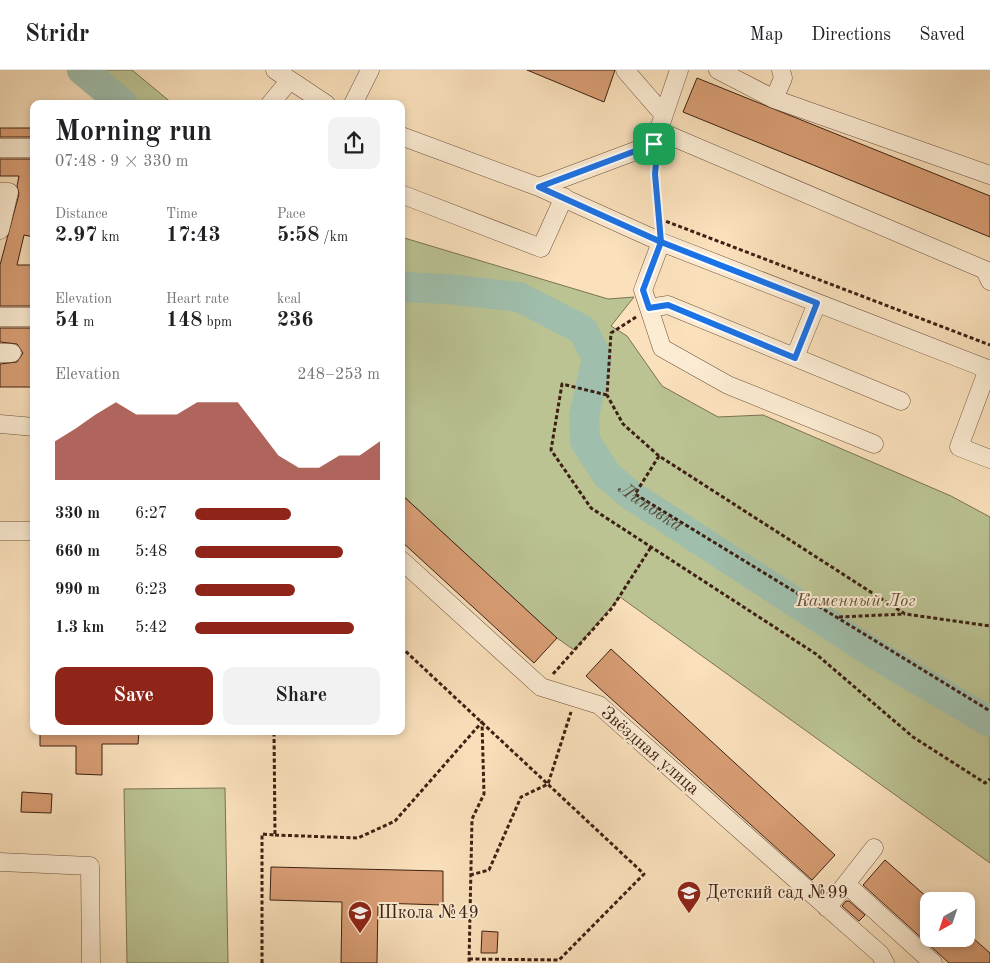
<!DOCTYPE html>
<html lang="en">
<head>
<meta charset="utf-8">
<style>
	:root { --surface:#fff; --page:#f2f2f2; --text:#202124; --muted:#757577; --line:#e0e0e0; --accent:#8f2418 }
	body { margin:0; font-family:"Old Standard TT",serif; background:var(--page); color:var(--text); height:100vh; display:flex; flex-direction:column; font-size:19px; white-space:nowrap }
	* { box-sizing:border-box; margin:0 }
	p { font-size:16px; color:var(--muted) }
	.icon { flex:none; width:28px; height:28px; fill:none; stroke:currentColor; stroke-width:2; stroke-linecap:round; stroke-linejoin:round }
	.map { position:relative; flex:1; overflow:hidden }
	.panel { position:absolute; left:30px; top:30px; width:375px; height:635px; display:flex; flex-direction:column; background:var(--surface); border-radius:10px; box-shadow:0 2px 8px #0003 }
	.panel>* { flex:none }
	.needle { width:32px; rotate:220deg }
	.tools { position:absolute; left:920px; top:822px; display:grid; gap:10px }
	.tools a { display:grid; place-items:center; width:55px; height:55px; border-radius:10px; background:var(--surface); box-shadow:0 2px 8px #0003; font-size:25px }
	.pin { position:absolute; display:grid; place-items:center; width:42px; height:42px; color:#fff; margin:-21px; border-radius:10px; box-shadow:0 2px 8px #0006 }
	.round { display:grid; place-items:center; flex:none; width:52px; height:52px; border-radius:10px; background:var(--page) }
	.head { display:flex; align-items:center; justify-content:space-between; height:85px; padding:0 25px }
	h1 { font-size:28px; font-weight:600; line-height:38px }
	.stats { display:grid; grid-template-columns:repeat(3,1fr); gap:8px; height:85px; padding:5px 25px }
	.stats div { display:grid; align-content:center }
	.stats b { font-size:21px; font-weight:600 }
	.stats small { font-size:14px; font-weight:400 }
	.stats p { font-size:14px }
	.chart { height:140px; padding:10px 25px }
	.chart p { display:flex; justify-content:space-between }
	.chart svg { width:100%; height:90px; margin-top:5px; fill:var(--accent); opacity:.7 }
	.primary-button { display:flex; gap:10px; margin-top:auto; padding:10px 25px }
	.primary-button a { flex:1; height:58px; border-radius:10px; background:var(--accent); color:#fff; font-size:20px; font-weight:600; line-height:58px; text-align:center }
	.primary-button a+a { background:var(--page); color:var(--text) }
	ul { padding:0 25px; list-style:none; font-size:16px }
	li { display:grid; grid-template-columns:80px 60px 1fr; align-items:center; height:38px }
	li i { height:12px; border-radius:6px; background:var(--accent) }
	header { display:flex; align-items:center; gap:30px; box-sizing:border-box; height:70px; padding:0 25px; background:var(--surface); border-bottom:1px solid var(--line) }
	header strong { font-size:24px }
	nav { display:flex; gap:28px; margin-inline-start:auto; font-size:18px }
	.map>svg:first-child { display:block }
	.green { fill:#bbc393; stroke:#7c7253 }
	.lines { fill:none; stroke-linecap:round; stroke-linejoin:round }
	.river { stroke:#9fbeab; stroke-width:30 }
	.building { fill:#d99e75; stroke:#3e2013 }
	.minor-casing { stroke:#6d503d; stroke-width:19 }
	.path { stroke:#3e2013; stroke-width:3; stroke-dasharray:4 2.5; stroke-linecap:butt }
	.minor { stroke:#fcecd3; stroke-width:18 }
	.route-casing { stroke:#fff; stroke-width:10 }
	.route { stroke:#1a73e8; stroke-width:6 }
	.labels { text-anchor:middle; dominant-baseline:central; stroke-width:4; stroke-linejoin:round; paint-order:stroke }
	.park-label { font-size:18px; font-style:italic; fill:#645139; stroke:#fcecd3 }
	.street-label { font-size:18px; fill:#3e2013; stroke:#fcecd3 }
	.poi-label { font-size:18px; fill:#3e2013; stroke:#fcecd3; text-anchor:start }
	.water-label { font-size:19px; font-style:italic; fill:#5b4f41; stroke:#fcecd3 }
</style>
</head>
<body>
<header>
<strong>Stridr</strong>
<nav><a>Map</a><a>Directions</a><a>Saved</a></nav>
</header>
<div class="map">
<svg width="990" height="893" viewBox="0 0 990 893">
	<rect width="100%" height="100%" fill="#fae1bc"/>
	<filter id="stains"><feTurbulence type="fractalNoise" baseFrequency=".004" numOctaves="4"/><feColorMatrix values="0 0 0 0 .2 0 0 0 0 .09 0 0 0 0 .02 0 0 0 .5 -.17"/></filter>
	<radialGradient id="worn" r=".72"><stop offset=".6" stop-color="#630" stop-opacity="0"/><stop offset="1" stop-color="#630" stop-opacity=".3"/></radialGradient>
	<path class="green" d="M 82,0 L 132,0 L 173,34 L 114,34 L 121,30 Z
		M 401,167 L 608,229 L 634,227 L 611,256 L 627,266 L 662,316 L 718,347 L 763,345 L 951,426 L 990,447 L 990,793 L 620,527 L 574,580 L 557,568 L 401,424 Z
		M 225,718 L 228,893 L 127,893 L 124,719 Z"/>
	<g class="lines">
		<g class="river">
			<path d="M 82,0 L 123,34"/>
			<path id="s1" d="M 401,217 L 448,219 L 519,227 L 583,260 L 597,288 L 584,346 L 585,371 L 607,405 L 632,426 L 878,586 L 990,652"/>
		</g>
	</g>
	<path class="building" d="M 527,0 L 615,0 L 604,32 Z
		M 697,8 L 990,126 L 990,167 L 683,42 Z
		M 0,58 L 34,58 L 34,67 L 0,67 Z
		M 0,89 L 34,89 L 34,167 L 24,165 L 17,195 L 34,195 L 34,236 L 0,236 L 0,195 L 19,124 L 17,116 L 19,106 L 0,106 Z
		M 0,258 L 34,258 L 34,317 L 0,317 L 0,294 L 17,292 L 23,283 L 17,274 L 0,272 Z
		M 401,424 L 557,568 L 534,593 L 401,471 Z
		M 611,579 L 835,785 L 812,810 L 586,606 Z
		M 40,661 L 139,661 L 138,674 L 102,674 L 102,705 L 76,704 L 76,676 L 40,676 Z
		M 22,722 L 52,724 L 51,743 L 21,742 Z
		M 885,790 L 929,829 L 929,869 L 974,869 L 990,883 L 990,893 L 949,893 L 863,815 Z
		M 271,797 L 443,801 L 443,835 L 378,833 L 377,893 L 341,893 L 342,832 L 270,830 Z
		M 846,831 L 849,831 L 865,845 L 859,851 L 842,836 Z
		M 482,861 L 498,862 L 497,883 L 481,883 Z"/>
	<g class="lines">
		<defs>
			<path id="minor" d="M 275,0 L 326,34
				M 625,0 L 664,45
				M 718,0 L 774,29 L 990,105
				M 774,29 L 783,8 L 781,0
				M 270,34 L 290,10
				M 353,34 L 370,0
				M 659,61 L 985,200 L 990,211
				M 401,66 L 539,117 L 661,172 L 990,300
				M 0,78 L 34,78
				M 539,117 L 654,74 L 679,0
				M 0,122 L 9,122 L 0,160
				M 401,124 L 541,178 L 564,127
				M 661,172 L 643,220 L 662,278 L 728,315 L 874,374
				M 649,238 L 668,235 L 901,331
				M 0,247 L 34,247
				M 0,283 L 12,283
				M 795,287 L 817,233
				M 988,299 L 959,377 L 990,389
				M 0,354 L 34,357
				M 0,461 L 34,461
				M 401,490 L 541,617 L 599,635 L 880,884 L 885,893
				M 0,792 L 90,796 L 91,893
				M 846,814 L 933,893
				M 827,838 L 874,778"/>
		</defs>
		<use href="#minor" class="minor-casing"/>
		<path class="path" d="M 656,91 L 655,104 L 660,149
			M 660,149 L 990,275
			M 636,247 L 611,263 L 607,325 L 623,354 L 659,386 L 905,544 L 990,556
			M 607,325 L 562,314 L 551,380 L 591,438 L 816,584 L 913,667 L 985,713 L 990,709
			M 659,386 L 635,424 L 990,641
			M 839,547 L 905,544
			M 401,577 L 644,804 L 559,890 L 469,889
			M 553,604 L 612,538 L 651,477
			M 275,765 L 358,768 L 395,751 L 482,652 L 484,724 L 472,749 L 469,893
			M 470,805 L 489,800 L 521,727 L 548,714 L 571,642
			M 262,893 L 262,764 L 275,765 L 274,661"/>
		<use href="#minor" class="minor"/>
	</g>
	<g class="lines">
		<defs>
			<path id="route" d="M 654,74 L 659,61 L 655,104 L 661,172 L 643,220 L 649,238 L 668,235 L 795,288 L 817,233 L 661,172 L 539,117 L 654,74"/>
		</defs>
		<use href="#route" class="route-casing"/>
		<use href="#route" class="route"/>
	</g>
	<defs>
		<symbol id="school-pin" viewBox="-11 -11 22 30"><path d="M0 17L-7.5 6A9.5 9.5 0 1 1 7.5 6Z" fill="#8f2418" stroke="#fcecd3"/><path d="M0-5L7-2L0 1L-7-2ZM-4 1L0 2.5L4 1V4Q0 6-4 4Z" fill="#fff"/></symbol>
	</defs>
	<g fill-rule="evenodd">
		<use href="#school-pin" x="675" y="809" width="28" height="38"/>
		<use href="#school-pin" x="346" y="829" width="28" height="38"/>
	</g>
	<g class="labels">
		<g class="park-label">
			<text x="856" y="531">Каменный Лог</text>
		</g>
		<g class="street-label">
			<text transform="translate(650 681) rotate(41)">Звёздная улица</text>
		</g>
		<g class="poi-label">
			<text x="706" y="823">Детский сад №99</text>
			<text x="378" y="843">Школа №49</text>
		</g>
		<g class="water-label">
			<text stroke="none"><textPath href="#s1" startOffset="401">Липовка</textPath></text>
		</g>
	</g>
	<rect width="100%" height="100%" filter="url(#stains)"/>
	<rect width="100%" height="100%" fill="url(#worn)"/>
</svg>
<div class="tools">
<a><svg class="needle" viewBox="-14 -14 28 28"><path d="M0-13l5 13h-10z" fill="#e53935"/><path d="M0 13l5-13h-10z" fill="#757577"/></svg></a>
</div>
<div class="pin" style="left:654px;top:74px;background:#1e9e55"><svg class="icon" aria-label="arrive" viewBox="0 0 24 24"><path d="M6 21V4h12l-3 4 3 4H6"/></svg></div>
<section class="panel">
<div class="head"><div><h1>Morning run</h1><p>07:48 · 9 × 330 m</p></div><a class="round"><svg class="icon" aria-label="share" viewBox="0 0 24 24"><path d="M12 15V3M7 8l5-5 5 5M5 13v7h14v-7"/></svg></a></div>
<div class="stats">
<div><p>Distance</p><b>2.97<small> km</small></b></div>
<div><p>Time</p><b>17:43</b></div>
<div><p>Pace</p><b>5:58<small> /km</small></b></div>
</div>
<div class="stats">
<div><p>Elevation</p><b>54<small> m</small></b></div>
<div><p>Heart rate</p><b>148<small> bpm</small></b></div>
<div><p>kcal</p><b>236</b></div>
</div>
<div class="chart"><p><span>Elevation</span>248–253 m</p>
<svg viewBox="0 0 160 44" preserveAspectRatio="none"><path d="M0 44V25L10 19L20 12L30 6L40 12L50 12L60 12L70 6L80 6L90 6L100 19L110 32L120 38L130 38L140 32L150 32L160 25V44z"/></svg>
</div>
<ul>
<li><b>330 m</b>6:27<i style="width:52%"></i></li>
<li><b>660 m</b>5:48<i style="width:80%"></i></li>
<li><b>990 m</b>6:23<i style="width:54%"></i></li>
<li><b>1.3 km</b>5:42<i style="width:86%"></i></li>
</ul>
<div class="primary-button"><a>Save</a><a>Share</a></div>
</section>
</div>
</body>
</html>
